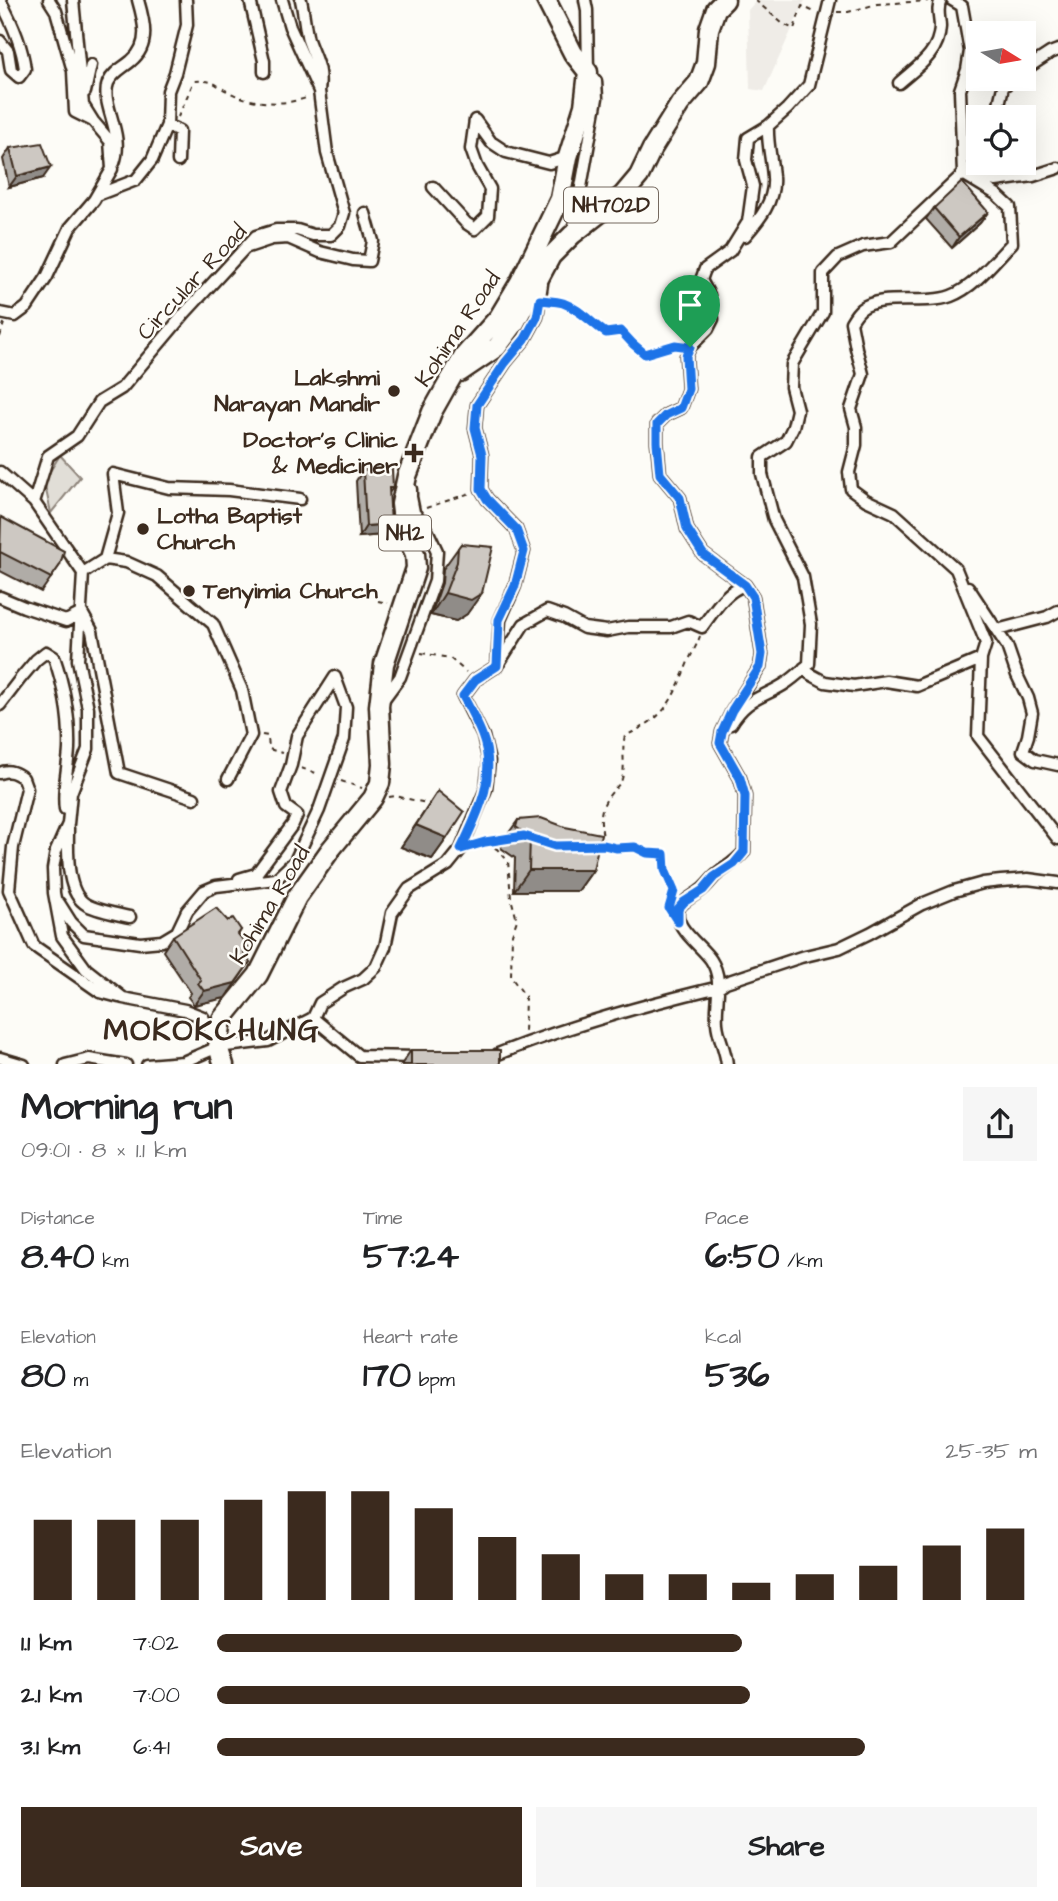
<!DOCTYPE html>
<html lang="en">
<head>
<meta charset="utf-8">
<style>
	:root { --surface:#fff; --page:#f6f6f6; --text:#202124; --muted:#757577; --accent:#3b2a1e }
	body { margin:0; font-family:"Architects Daughter",sans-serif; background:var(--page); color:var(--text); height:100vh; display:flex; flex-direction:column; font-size:26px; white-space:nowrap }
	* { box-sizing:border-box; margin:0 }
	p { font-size:23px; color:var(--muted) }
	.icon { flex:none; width:38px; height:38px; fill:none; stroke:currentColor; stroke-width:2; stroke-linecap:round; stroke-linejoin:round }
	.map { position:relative; height:1064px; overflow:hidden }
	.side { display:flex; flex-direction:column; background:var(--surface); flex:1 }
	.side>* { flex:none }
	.needle { width:46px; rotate:101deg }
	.buttons { position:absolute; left:966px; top:21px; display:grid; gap:14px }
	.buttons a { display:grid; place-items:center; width:70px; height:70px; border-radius:0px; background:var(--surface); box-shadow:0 7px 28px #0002; font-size:35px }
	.pin { position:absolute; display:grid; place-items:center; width:60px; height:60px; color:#fff; margin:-72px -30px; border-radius:50% 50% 50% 0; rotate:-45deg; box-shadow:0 0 7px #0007 }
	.pin .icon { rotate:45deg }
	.round { display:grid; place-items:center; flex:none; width:74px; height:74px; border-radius:0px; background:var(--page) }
	.head { display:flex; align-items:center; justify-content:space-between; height:119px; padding:0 21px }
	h1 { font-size:38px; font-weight:800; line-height:52px }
	.metrics { display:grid; grid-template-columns:repeat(3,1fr); gap:10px; height:119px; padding:7px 21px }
	.metrics div { display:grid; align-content:center }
	.metrics b { font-size:35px; font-weight:800 }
	.metrics small { font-size:19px; font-weight:400 }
	.metrics p { font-size:19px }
	.chart { height:196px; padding:14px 21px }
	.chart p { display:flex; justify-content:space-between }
	.chart svg { width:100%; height:126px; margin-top:7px; stroke:var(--accent); stroke-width:6 }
	.button { display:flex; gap:14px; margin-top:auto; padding:14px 21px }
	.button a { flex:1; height:80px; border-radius:0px; background:var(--accent); color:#fff; font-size:28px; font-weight:800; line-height:80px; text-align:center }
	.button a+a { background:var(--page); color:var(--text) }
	ul { padding:0 21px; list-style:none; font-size:23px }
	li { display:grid; grid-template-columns:112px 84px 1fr; align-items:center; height:52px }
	li i { height:18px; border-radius:9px; background:var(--accent) }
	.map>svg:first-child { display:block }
	.built { fill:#efece7 }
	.green { fill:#e1ded7; stroke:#8e847a; stroke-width:2 }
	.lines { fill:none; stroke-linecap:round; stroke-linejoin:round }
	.street-casing { stroke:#3b2a1e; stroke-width:15 }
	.highway-casing { stroke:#3b2a1e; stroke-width:23 }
	.path { stroke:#3b2a1e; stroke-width:2; stroke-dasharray:5 5; stroke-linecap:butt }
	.street { stroke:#fdfcf7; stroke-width:10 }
	.highway { stroke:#fdfcf7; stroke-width:18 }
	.wall { fill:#b0aca7; stroke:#3b2a1e; stroke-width:2 }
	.shaded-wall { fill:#908c88; stroke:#3b2a1e; stroke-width:2 }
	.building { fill:#cdc8c2; stroke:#3b2a1e; stroke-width:2 }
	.route-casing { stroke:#fff; stroke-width:14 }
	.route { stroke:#1a73e8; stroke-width:9 }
	.poi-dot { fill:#3b2a1e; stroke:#fdfcf7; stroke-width:2.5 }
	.labels { text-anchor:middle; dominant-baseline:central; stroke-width:5; stroke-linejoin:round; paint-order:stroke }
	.shield { fill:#fdfcf7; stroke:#75695f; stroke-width:2 }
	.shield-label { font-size:21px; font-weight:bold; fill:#3b2a1e }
	.street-label { font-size:23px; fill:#3b2a1e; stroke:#fdfcf7 }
	.poi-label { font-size:23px; font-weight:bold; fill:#3b2a1e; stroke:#fdfcf7; text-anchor:end }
	.district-label { font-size:30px; font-weight:bold; letter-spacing:2px; fill:#3b2a1e; stroke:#fdfcf7 }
</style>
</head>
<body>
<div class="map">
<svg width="1058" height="1065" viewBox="0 0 1058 1065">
	<rect width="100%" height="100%" fill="#fdfcf7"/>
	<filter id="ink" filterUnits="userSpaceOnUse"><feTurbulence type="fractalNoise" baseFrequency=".0143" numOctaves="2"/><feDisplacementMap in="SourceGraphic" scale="14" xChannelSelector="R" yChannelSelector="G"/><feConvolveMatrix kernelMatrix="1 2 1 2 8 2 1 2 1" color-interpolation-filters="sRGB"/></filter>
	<g filter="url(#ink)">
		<path class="built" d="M 757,0 L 805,0 L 764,91 L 750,89 L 748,10 Z"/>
		<path class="green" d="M 60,455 L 80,477 L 51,513 L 44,481 Z"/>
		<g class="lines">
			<defs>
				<path id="street" d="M 49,0 L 56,11 L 73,71 L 75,112 L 93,121
					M 250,0 L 264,61 L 264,72
					M 301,0 C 304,13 305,28 308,40 C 315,60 322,68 319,91
					M 0,41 L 8,51 L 11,70 L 19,77 L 25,69 C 22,44 12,22 0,0
					M 1024,70 L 1050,53 L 1058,50
					M 899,83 C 917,67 939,54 940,27 C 940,18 936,9 941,0
					M 85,92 L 91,65
					M 996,117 L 1003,87 L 1013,79
					M 167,125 L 168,91 L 175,73 L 187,25 L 186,0
					M 114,163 C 125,133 100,104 108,83 C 113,72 123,68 131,61 C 151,45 144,21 138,0
					M 963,174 L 996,194 L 1010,207 L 1012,243 C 994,261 975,287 951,296 C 924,306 881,293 861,309 C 857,312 854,317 851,322 L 856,348 L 863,374 L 851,409 L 856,427 L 856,445 L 849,472 L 851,489 L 866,500 L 894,513 L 956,569 L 986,643 L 981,659 L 978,736 L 1058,839
					M 963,174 L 978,163
					M 970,176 L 996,181 L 1033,176 L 1058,168
					M 433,187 L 466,223 L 475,229 L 488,216 L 490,189 L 477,166 L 471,149 L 475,120 L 491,142 L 506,152 L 549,163 L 568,157
					M 97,195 L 136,180 L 152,160 L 167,125 L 179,131 L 178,161
					M 573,232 L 597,98 L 596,81 L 588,72 L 587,10 L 585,0
					M 745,236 C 760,219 775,201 773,177 C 772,160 767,144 768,126
					M 248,247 L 272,239 L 288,238 L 320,252 L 353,260 L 369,261 L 373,241 L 365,213
					M 0,313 L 15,316 L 27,307 L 47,277 L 70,228 L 94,200 L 112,169 L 110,141 L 93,121 L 83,105 L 73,0
					M 0,472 L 34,502 L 83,573 L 78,660 L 88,708 L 88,749 L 71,793 L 68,824 L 56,851 L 53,869 L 54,893 L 62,936 L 86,969 L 123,998 L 185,1010 L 203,1017 L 216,1043
					M 34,502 L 48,456 L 77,436 L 99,402 L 122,388 L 185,313 L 256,236 L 276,230 L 297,230 L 313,235 L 331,235 L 340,226 L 344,213 L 327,153 L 319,91 L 290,27 L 282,0
					M 105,559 L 118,513 L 113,474 L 169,488 L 229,490 L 300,499
					M 83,573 L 105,559 L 126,562 L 157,576 L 213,624 L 242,690 L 251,735 L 228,779
					M 968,587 L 1007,646 L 1017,675 L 1028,698 L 1032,713 L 1028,736 L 1023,751 L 1035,760 L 1058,765
					M 0,597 L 24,607 L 66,621 L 82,613 L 92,631 L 119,773 L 194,798
					M 997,630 L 1047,617 L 1058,611
					M 499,663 L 524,624 L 547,611 L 564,617 L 584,628 L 607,631 L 628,627 L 671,627 L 688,621 L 702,627 C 714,611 725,591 745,585
					M 804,668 L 810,674 L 825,682 L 854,686 L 886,681 L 917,686 L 981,659
					M 383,700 L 400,677 L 435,581 L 437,551 L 428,532 L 414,512 L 411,497 L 411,489
					M 0,705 L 20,679 L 36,660 L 46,652 L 54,657 C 64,686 70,718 69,749 C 68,770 62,789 65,809
					M 731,724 C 747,698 760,699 783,685 C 793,679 800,672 809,664 L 811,624 L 803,577 L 774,520 L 762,474 L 762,457 L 786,441 L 793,427 L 797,410 L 791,387 L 792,364 L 823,312 L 823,273 L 838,257 L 863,246 L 891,242 L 963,174 L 960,90 L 967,70 L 970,51 L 962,6 L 952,0
					M 0,773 C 9,769 16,773 23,778 L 27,789 L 13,847 L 9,890 L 34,946 L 100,992 L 119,997
					M 68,828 C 68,850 65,893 87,905 C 99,911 116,914 130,917
					M 239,879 L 256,874 L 293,824 L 297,815 L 286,807 L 281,792 L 291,765 L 297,736 L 335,677
					M 59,903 L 71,922 L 84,935 L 140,943 L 162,941 L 177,932 L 187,911 L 204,891 L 216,886 L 276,879 L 295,861 L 319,810 L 344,739 L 346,707 L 335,677
					M 313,1018 L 320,1003 L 343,988 L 363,979 L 376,967 L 385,947 L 392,913 L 409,889 L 448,865 L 461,849 L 486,789 L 489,761 L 483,736 L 463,696 L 475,680 L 497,666 L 500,620 L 515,586 L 524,551 L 516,529 L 487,499 L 481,489 L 482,455 L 475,428 L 477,405 L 505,363 L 525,339 L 537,317 L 542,284
					M 498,1054 C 570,1025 643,1005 719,987 L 726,982 L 801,957 L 839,948 L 870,933 L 922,904 L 954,891 L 983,883 L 1001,881 L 1028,879 L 1058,883
					M 0,1058 L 24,1065
					M 65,1065 L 89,1059 L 126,1065
					M 147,1065 L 183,1062 L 218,1047 L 268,1041 L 313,1018 L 359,1056 L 419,1057
					M 727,1065 C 726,1050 718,1037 717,1023 C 715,1001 724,980 711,960 C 702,946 671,926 679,908 C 683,900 694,896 700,891 C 706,887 710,881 715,876 C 726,867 734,863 744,852 L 745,796 L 740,778 L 720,743 L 722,732 L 732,711 L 760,667 L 762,654 L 753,597 L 745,585 L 703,554 L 687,529 L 680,498 L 660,474 L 657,442 L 657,424 L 666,415 L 681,408 L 688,389 L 686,356 L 690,347 L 708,329 L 713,319 L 709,295 L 701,280 L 705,269 L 730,251 L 748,222 L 753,186 L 746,160 L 748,138 L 768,126 L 787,109 L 809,85 L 830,0"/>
				<path id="highway" d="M 460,372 L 497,347 L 515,323 L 551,256 L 572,235 L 623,195 L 639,176 L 652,149 L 680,104 L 699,82 L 706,63 L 709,29 L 716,9 L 725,0
					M 224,1065 L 218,1047 L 222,1019 L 258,975 L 297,897 L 331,849 L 373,798 L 380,783 L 382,764 L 379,706 L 384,664 L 416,568 L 415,554 L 404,530 L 401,504 L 407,476 L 432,412 L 446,387 L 464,356 L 499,317 L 520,282 L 560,199 L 568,157 L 584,106 L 588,72 L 573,53 L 546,0"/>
			</defs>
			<use href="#street" class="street-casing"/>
			<use href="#highway" class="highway-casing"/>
			<path class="path" d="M 755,0 L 783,24 L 794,29 L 802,6 L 814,12
				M 837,12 L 848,12 L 877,4 L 928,1
				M 178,117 L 194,81 C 217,80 212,84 231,93 C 253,104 285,106 309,97
				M 552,302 C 575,305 587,321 606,333 L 621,331 L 633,344 L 645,354 L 675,345 L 679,345
				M 0,337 L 4,323
				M 426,508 L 470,493
				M 378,601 L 388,603
				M 421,653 L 450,658 L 466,672
				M 262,735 L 268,736 L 269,749 L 282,753
				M 301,768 L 319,774
				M 341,781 L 362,788
				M 389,797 L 395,796 L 431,804
				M 486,843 L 497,849 L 508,861 L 511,898 L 517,920 L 512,934 L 511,977 L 525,996 L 524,1034
				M 604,844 C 601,822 596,811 612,792 C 615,788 620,785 622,779 C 626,765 621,750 625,736 C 667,716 671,703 688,662 C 692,653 697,645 700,636
				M 473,846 L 505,839
				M 596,846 L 604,845 L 616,848 L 635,847 L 647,853 L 664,854 L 665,870 L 674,891 L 671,899"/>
			<use href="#street" class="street"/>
			<use href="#highway" class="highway"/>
		</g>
		<path class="wall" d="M 10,148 L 43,178 L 9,187 L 3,159 Z
			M 934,208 L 988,212 L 980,223 L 952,248 L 926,219 Z
			M 363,470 L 393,488 L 389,493 L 391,524 L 383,535 L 359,537 L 356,481 Z
			M 0,519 L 60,565 L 41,592 L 0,571 Z
			M 461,544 L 467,614 L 456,621 L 431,615 L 442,583 L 443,569 Z
			M 438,791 L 447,838 L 432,859 L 401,847 Z
			M 518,820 L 593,870 L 578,891 L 514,891 L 515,858 L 501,848 L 503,841 Z
			M 228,921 L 241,930 L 238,935 L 245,954 L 225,998 L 194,1005 L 188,997 L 191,993 L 163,951 L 173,936 Z
			M 411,1050 L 500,1065 L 401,1065 Z"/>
		<path class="shaded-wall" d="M 51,167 L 43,178 L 9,187 L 17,176 Z
			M 988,212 L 980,223 L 952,248 L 959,237 Z
			M 391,524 L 383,535 L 359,537 L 366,526 Z
			M 445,593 L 482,593 L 467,614 L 456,621 L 431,615 Z
			M 416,825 L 447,838 L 432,859 L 401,847 Z
			M 529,870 L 593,870 L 578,891 L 514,891 Z
			M 250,962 L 225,998 L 194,1005 L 204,991 Z"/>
		<path class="building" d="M 42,143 L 51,167 L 17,176 L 10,148 Z
			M 962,182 L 988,212 L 959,237 L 934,208 Z
			M 392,468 L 393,488 L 389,488 L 391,524 L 366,526 L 363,470 Z
			M 1,517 L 64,551 L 60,565 L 51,578 L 0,552 Z
			M 461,544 L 493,547 L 482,593 L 471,600 L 445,593 L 457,562 L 458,548 Z
			M 438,791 L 464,812 L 447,838 L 416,825 Z
			M 541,818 L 565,827 L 601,834 L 593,870 L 529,870 L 530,837 L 516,827 L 518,820 Z
			M 216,908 L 228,921 L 233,918 L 241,930 L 238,934 L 249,948 L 244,953 L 250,962 L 235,983 L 204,991 L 198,983 L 201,980 L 173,936 Z
			M 411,1050 L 500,1050 L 500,1065 L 411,1065 Z"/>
	</g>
	<g class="lines" filter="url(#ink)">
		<defs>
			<path id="route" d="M 540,300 C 548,301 556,301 563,303 C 580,309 591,323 606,333 L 621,331 L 633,344 L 645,354 L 675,345 L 690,347 L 686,356 L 688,389 L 681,408 L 666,415 L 657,424 L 657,442 L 660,474 L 680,498 L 687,529 L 703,554 L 745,585 L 753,597 L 762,654 L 760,667 L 732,710 L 722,732 L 720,743 L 740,778 L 745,796 L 744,852 L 734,864 L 714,877 L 703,890 L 684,902 L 678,909 L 678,922 L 669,908 L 674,891 L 665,870 L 664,854 L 647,853 L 635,847 L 616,848 L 604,845 L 555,846 L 524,836 L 485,842 L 461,849 C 478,813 498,776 482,735 C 477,722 470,709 463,696 L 475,680 L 497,666 L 499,620 L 515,586 L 524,551 L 516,529 L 487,499 L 481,489 L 482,455 L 475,428 L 477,405 L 505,363 L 525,339 L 537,317 Z"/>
		</defs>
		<use href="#route" class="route-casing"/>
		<use href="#route" class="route"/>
	</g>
	<g class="poi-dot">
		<circle cx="394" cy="391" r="7"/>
		<path d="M410.5 442.5h7v7h7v7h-7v7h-7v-7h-7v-7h7z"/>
		<circle cx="143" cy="529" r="7"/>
		<circle cx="189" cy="591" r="7"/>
	</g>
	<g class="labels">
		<g class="shield">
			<rect x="564" y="187.5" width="94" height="35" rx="5"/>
			<rect x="379" y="515.5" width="52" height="35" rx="5"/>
		</g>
		<g class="shield-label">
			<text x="611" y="205">NH702D</text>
			<text x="405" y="533">NH2</text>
		</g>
		<g class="street-label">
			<text transform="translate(192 282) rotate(-47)">Circular Road</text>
			<text transform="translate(458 329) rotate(-56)">Kohima Road</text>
			<text transform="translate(270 905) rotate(-59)">Kohima Road</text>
		</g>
		<g class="poi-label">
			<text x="380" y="378">Lakshmi<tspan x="380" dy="26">Narayan Mandir</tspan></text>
			<text x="398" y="440">Doctor's Clinic<tspan x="398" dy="26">&amp; Mediciner</tspan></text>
			<text x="157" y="516" text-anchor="start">Lotha Baptist<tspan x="157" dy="26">Church</tspan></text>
			<text x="203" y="591" text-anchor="start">Tenyimia Church</text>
		</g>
		<g class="district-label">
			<text x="212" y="1031">MOKOKCHUNG</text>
		</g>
	</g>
</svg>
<div class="buttons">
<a><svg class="needle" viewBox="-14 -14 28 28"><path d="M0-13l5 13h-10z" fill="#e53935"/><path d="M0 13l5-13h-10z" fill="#757577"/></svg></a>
<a><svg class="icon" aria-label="locate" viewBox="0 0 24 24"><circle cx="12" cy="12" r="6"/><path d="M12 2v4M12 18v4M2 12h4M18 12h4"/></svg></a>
</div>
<div class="pin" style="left:690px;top:347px;background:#1e9e55"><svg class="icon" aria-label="arrive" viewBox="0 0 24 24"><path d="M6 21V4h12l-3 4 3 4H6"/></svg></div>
</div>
<section class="side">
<div class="head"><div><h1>Morning run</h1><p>09:01 · 8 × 1.1 km</p></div><a class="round"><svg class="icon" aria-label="share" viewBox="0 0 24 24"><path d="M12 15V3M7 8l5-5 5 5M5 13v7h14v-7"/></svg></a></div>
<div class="metrics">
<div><p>Distance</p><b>8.40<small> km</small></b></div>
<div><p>Time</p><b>57:24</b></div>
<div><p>Pace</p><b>6:50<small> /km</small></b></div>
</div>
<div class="metrics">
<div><p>Elevation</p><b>80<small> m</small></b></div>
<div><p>Heart rate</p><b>170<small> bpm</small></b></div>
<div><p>kcal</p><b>536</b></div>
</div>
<div class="chart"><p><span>Elevation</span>25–35 m</p>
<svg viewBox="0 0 160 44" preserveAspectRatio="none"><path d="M5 44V16M15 44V16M25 44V16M35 44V9M45 44V6M55 44V6M65 44V12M75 44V22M85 44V28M95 44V35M105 44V35M115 44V38M125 44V35M135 44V32M145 44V25M155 44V19"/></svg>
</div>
<ul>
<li><b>1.1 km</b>7:02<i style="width:64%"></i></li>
<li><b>2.1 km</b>7:00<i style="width:65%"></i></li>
<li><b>3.1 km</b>6:41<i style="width:79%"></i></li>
</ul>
<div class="button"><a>Save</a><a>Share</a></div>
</section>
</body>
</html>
